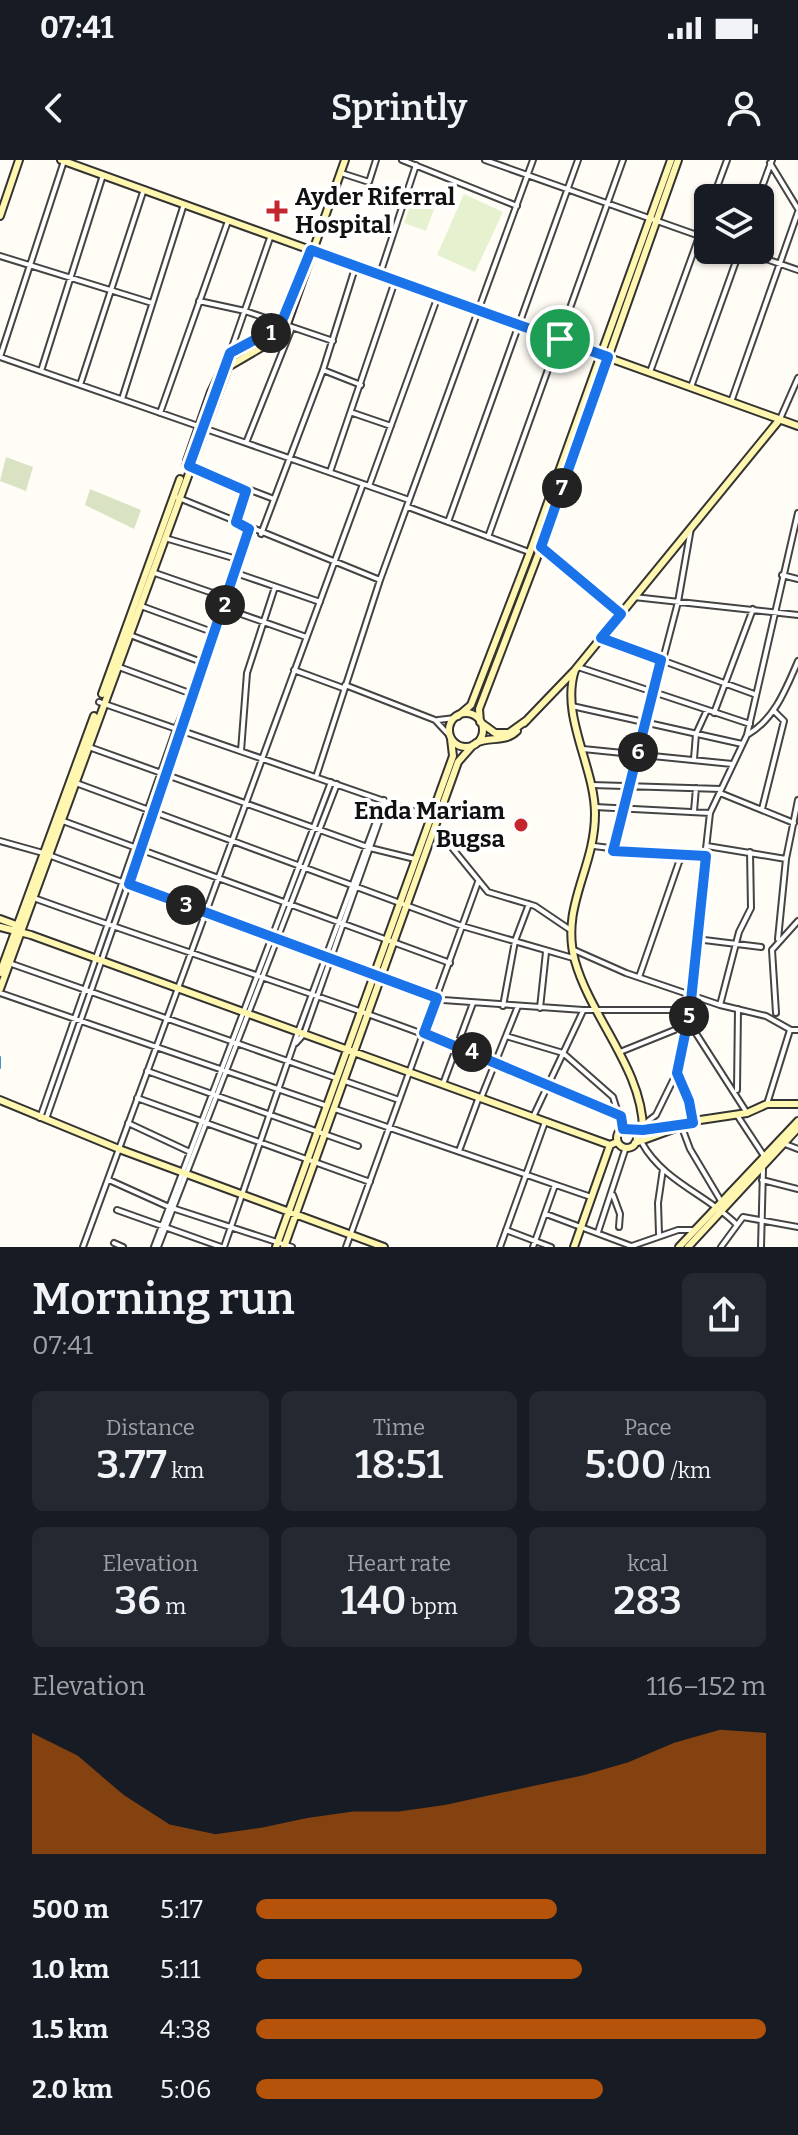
<!DOCTYPE html>
<html lang="en">
<head>
<meta charset="utf-8">
<style>
	:root { --surface:#171b24; --page:#242831; --text:#f1f3f6; --muted:#9ea1a6; --accent:#b45309 }
	body { margin:0; font-family:Bitter,serif; background:var(--page); color:var(--text); height:100vh; display:flex; flex-direction:column; font-size:30px; white-space:nowrap }
	* { box-sizing:border-box; margin:0 }
	p { font-size:26px; color:var(--muted) }
	.icon { flex:none; width:44px; height:44px; fill:none; stroke:currentColor; stroke-width:2; stroke-linecap:round; stroke-linejoin:round }
	.map { position:relative; height:1087px; overflow:hidden }
	.panel { display:flex; flex-direction:column; background:var(--surface); flex:1 }
	.panel>* { flex:none }
	.buttons { position:absolute; left:694px; top:24px; display:grid; gap:16px }
	.buttons a { display:grid; place-items:center; width:80px; height:80px; border-radius:12px; background:var(--surface); box-shadow:0 2px 6px #0004; font-size:40px }
	.pin { position:absolute; display:grid; place-items:center; width:68px; height:68px; color:#fff; margin:-34px; border:4px solid #fff; border-radius:50%; box-shadow:0 2px 8px #0007 }
	.km { position:absolute; width:40px; height:40px; margin:-20px; border-radius:50%; background:#222; color:#fff; font-size:22px; line-height:40px; text-align:center }
	.round { display:grid; place-items:center; flex:none; width:84px; height:84px; border-radius:12px; background:var(--page) }
	.head { display:flex; align-items:center; justify-content:space-between; height:136px; padding:0 32px }
	h1 { font-size:44px; font-weight:600; line-height:60px }
	.figures { display:grid; grid-template-columns:repeat(3,1fr); gap:12px; height:136px; padding:8px 32px }
	.figures div { display:grid; align-content:center; border-radius:12px; background:var(--page); text-align:center }
	.figures b { font-size:40px; font-weight:600 }
	.figures small { font-size:22px; font-weight:400 }
	.figures p { font-size:22px }
	.chart { height:224px; padding:16px 32px }
	.chart p { display:flex; justify-content:space-between }
	.chart svg { width:100%; height:144px; margin-top:8px; fill:var(--accent); opacity:.7 }
	ul { padding:0 32px; list-style:none; font-size:26px }
	li { display:grid; grid-template-columns:128px 96px 1fr; align-items:center; height:60px }
	li i { height:20px; border-radius:10px; background:var(--accent) }
	.status { display:flex; justify-content:space-between; align-items:center; height:56px; padding:0 40px; background:var(--surface); direction:ltr }
	.status svg { height:22px; fill:currentColor }
	header { display:flex; justify-content:space-between; align-items:center; height:104px; padding:0 32px; background:var(--surface); font-size:36px; font-weight:600 }
	.map>svg:first-child { display:block }
	.cemetery { fill:#d9e3c4 }
	.pitch { fill:#e6f2cf }
	.lines { fill:none; stroke-linecap:round; stroke-linejoin:round }
	.stream { stroke:#3f96cf; stroke-width:2 }
	.street-casing { stroke:#444; stroke-width:8 }
	.secondary-casing { stroke:#333; stroke-width:10 }
	.street { stroke:#fff; stroke-width:4 }
	.secondary { stroke:#fff6b0; stroke-width:6 }
	.route-casing { stroke:#fff; stroke-width:16 }
	.route { stroke:#1a73e8; stroke-width:10 }
	.poi-dot { fill:#c4262e; stroke:#fff; stroke-width:3 }
	.labels { text-anchor:middle; dominant-baseline:central; stroke-width:8; stroke-linejoin:round; paint-order:stroke }
	.poi-label { font-size:24px; font-weight:bold; fill:#111; stroke:#fff; text-anchor:start }
</style>
</head>
<body>
<div class="status"><b>07:41</b><svg viewBox="0 0 49 12"><path d="M0 12V9h3v3zM5 12V6h3v6zM10 12V3h3v9zM15 12V0h3v12zM26 1h20v11H26zM47 4h2v5h-2z"/></svg></div>
<header><svg class="icon" aria-label="back" viewBox="0 0 24 24"><path d="M15 5l-7 7 7 7"/></svg>Sprintly<svg class="icon" aria-label="person" viewBox="0 0 24 24"><circle cx="12" cy="8" r="4"/><path d="M4 21q1-7 8-7t8 7"/></svg></header>
<div class="map">
<svg width="798" height="1087" viewBox="0 0 798 1087">
	<rect width="100%" height="100%" fill="#fffdf5"/>
	<path class="cemetery" d="M 6,297 L 33,307 L 26,331 L 0,321 Z
		M 90,329 L 141,350 L 134,369 L 85,345 Z"/>
	<path class="pitch" d="M 415,33 L 437,41 L 426,71 L 404,63 Z
		M 464,34 L 503,52 L 475,112 L 437,95 Z"/>
	<g class="lines">
		<path class="stream" d="M 0,897 L 0,908"/>
		<defs>
			<path id="street" d="M 402,0 L 517,46
				M 485,0 L 708,79
				M 770,3 L 798,49
				M 341,13 L 369,22 L 376,0
				M 713,38 L 727,0
				M 758,38 L 772,0
				M 0,96 L 152,143
				M 380,114 L 416,5
				M 199,141 L 245,151 L 333,181
				M 231,190 L 271,75
				M 0,197 L 198,266
				M 0,197 L 64,1
				M 323,210 L 361,225
				M 41,211 L 103,15
				M 650,212 L 708,52
				M 80,225 L 144,29
				M 691,227 L 740,90 L 798,110
				M 122,239 L 184,44
				M 731,242 L 798,52
				M 160,253 L 228,61
				M 353,253 L 391,266
				M 780,259 L 798,218
				M 206,269 L 409,340
				M 246,283 L 291,170
				M 185,305 L 274,339
				M 330,312 L 395,121
				M 369,326 L 438,136
				M 174,336 L 380,420
				M 408,347 L 529,392
				M 236,362 L 246,331
				M 448,362 L 578,0
				M 261,374 L 323,210 L 356,105
				M 488,377 L 623,0
				M 165,378 L 240,400
				M 541,387 L 621,454
				M 152,412 L 227,438
				M 236,413 L 320,442
				M 782,415 L 798,419
				M 634,437 L 798,455
				M 141,446 L 215,473
				M 224,448 L 306,477
				M 130,475 L 204,503
				M 601,478 L 754,534
				M 119,507 L 192,534
				M 578,507 L 750,564
				M 294,510 L 343,528
				M 345,525 L 435,560 L 450,576
				M 99,542 L 433,658
				M 572,546 L 742,584
				M 714,553 L 753,449
				M 438,560 L 455,558
				M 747,575 C 774,560 786,529 798,501
				M 89,587 L 370,688 L 415,699
				M 583,589 L 732,604
				M 241,591 L 247,513 L 275,427
				M 694,599 L 696,574 L 707,550
				M 316,617 L 380,420 L 533,0
				M 76,623 L 462,766 L 573,798
				M 592,625 L 721,629
				M 720,633 L 794,663
				M 595,647 L 710,653
				M 762,649 L 784,561 L 774,551
				M 694,651 L 696,628
				M 63,661 L 450,803
				M 0,681 L 43,693 L 443,840 L 583,850 L 690,850
				M 449,684 L 488,732 L 535,746 L 569,769
				M 594,686 L 681,697
				M 707,686 L 786,699
				M 613,691 L 678,442 L 691,368
				M 31,737 C 229,809 430,867 621,956
				M 696,779 L 761,787
				M 778,779 L 786,699 L 798,640
				M 574,790 L 626,813 L 720,845 L 766,856 L 791,870 L 798,870
				M 9,803 L 336,918
				M 639,817 L 679,702 L 685,694 L 706,696
				M 0,833 L 327,946
				M 720,845 L 739,772 L 751,748 L 750,692
				M 503,846 L 515,781 L 529,744
				M 540,848 L 546,792
				M 776,853 L 772,790 L 798,761
				M 688,861 L 747,953
				M 506,876 L 563,893 L 613,937 L 623,969
				M 620,892 L 687,865
				M 147,911 L 358,986
				M 677,913 L 689,941 L 692,960
				M 345,921 L 399,940
				M 443,924 L 473,843
				M 737,930 L 738,849
				M 137,938 L 370,1022
				M 481,938 L 518,846
				M 767,944 L 790,870
				M 335,949 L 591,1037
				M 737,955 L 764,996
				M 533,957 L 583,851
				M 40,958 L 176,569 L 205,504 L 249,369
				M 46,959 L 182,571 L 181,565
				M 128,963 L 190,992
				M 643,965 L 656,955 L 682,902 L 710,653 L 747,575 L 798,353
				M 681,965 L 690,989 L 721,1041
				M 642,983 C 663,1021 707,1035 736,1064
				M 785,984 L 798,989
				M 459,991 L 479,937
				M 109,1020 L 169,1047 L 292,1087
				M 762,1020 L 798,1029
				M 613,1035 L 620,1054 L 619,1067
				M 117,1050 L 221,1087
				M 546,1054 L 634,1087
				M 506,1070 L 551,1087
				M 598,1072 L 626,987
				M 659,1074 L 658,1043 L 663,1009
				M 114,1083 L 123,1087
				M 632,1086 L 678,1070 L 694,1070
				M 83,1087 L 363,324
				M 154,1087 L 331,622
				M 158,1087 L 337,624
				M 224,1087 L 298,872 L 384,640 L 386,642 L 304,874 L 296,883
				M 346,1087 L 478,722
				M 500,1087 L 545,962
				M 533,1087 L 555,1025
				M 721,1087 L 743,1057 L 798,1067
				M 761,1087 L 763,1009"/>
			<path id="secondary" d="M 61,0 L 798,266
				M 0,56 L 19,0
				M 187,301 L 211,232 L 230,193 L 280,166 L 315,86
				M 575,510 C 560,556 595,607 595,654 C 595,709 560,746 575,801 C 591,858 643,910 643,970
				M 102,534 L 180,319
				M449 570a17 17 0 1 1 34 0a17 17 0 1 1-34 0Z
				M 458,556 L 471,545 L 530,392 L 671,0
				M 527,560 L 509,573 L 495,573 L 480,562 L 479,549 L 541,387 L 678,0
				M 524,563 L 575,510 L 780,259
				M 476,583 C 490,576 505,583 517,571
				M 0,759 L 19,766
				M 0,767 L 31,775 L 610,985 L 617,982
				M 0,813 L 94,556
				M 0,829 L 228,207 L 269,183 L 286,167 L 345,0
				M 0,940 L 119,989 L 384,1087
				M617 978a10 10 0 1 1 20 0a10 10 0 1 1-20 0Z
				M 633,970 L 747,953 L 767,944 L 798,944
				M 635,983 L 676,968
				M 276,1087 L 453,596 L 451,579
				M 284,1087 L 458,602 L 473,585
				M 574,1087 L 610,985
				M 679,1087 L 798,961
				M 688,1087 L 798,968"/>
		</defs>
		<use href="#street" class="street-casing"/>
		<use href="#secondary" class="secondary-casing"/>
		<use href="#street" class="street"/>
		<use href="#secondary" class="secondary"/>
	</g>
	<g class="lines">
		<defs>
			<path id="route" d="M 311,90 L 608,197 L 541,387 L 621,454 L 601,478 L 661,500 L 613,691 L 706,696 L 690,850 L 677,913 L 689,941 L 693,963 L 643,970 L 623,969 L 621,956 L 424,873 L 437,838 L 129,724 L 249,369 L 236,362 L 246,331 L 189,306 L 230,193 L 280,166 Z"/>
		</defs>
		<use href="#route" class="route-casing"/>
		<use href="#route" class="route"/>
	</g>
	<g class="poi-dot">
		<path d="M273 39h8v8h8v8h-8v8h-8v-8h-8v-8h8z"/>
		<circle cx="521" cy="665" r="8"/>
	</g>
	<g class="labels">
		<g class="poi-label">
			<text x="295" y="37">Ayder Riferral<tspan x="295" dy="28">Hospital</tspan></text>
			<text x="505" y="651" text-anchor="end">Enda Mariam<tspan x="505" dy="28">Bugsa</tspan></text>
		</g>
	</g>
</svg>
<div class="buttons">
<a><svg class="icon" aria-label="layers" viewBox="0 0 24 24"><path d="M12 4l9 5-9 5-9-5zM3 14l9 5 9-5"/></svg></a>
</div>
<div class="pin" style="left:560px;top:179px;background:#1e9e55"><svg class="icon" aria-label="arrive" viewBox="0 0 24 24"><path d="M6 21V4h12l-3 4 3 4H6"/></svg></div>
<b class="km" style="left:271px;top:173px">1</b>
<b class="km" style="left:225px;top:445px">2</b>
<b class="km" style="left:186px;top:745px">3</b>
<b class="km" style="left:472px;top:892px">4</b>
<b class="km" style="left:689px;top:856px">5</b>
<b class="km" style="left:638px;top:592px">6</b>
<b class="km" style="left:562px;top:328px">7</b>
</div>
<section class="panel">
<div class="head"><div><h1>Morning run</h1><p>07:41</p></div><a class="round"><svg class="icon" aria-label="share" viewBox="0 0 24 24"><path d="M12 15V3M7 8l5-5 5 5M5 13v7h14v-7"/></svg></a></div>
<div class="figures">
<div><p>Distance</p><b>3.77<small> km</small></b></div>
<div><p>Time</p><b>18:51</b></div>
<div><p>Pace</p><b>5:00<small> /km</small></b></div>
</div>
<div class="figures">
<div><p>Elevation</p><b>36<small> m</small></b></div>
<div><p>Heart rate</p><b>140<small> bpm</small></b></div>
<div><p>kcal</p><b>283</b></div>
</div>
<div class="chart"><p><span>Elevation</span>116–152 m</p>
<svg viewBox="0 0 160 44" preserveAspectRatio="none"><path d="M0 44V7L10 14L20 26L30 35L40 38L50 36L60 33L70 31L80 31L90 29L100 26L110 23L120 20L130 16L140 10L150 6L160 7V44z"/></svg>
</div>
<ul>
<li><b>500 m</b>5:17<i style="width:59%"></i></li>
<li><b>1.0 km</b>5:11<i style="width:64%"></i></li>
<li><b>1.5 km</b>4:38<i style="width:100%"></i></li>
<li><b>2.0 km</b>5:06<i style="width:68%"></i></li>
</ul>
</section>
</body>
</html>
